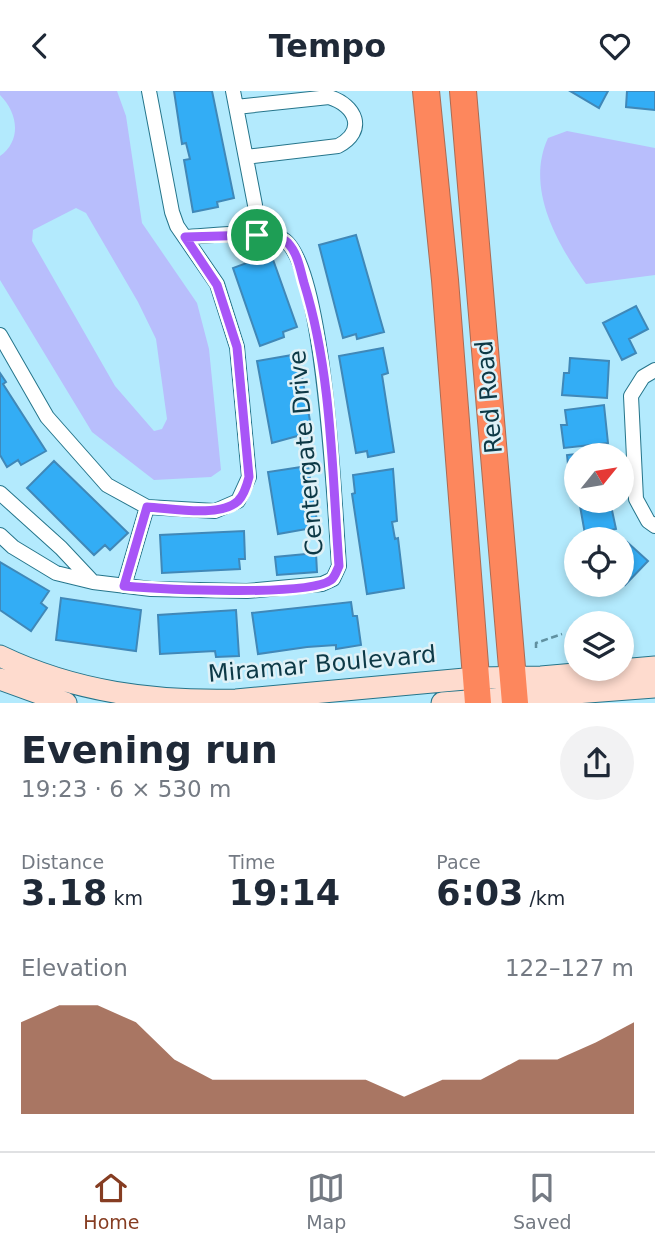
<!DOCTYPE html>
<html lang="en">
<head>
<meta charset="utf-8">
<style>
	:root { --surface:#fff; --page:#f2f2f3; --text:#1f2937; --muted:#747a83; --line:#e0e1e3; --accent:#863d22 }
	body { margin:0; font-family:"DejaVu Sans",sans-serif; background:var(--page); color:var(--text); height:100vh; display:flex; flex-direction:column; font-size:26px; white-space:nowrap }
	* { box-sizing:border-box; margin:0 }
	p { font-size:23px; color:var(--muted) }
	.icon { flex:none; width:38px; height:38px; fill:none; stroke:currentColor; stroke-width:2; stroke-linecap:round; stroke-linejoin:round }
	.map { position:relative; height:612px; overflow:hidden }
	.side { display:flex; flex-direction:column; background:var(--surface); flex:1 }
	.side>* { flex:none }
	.needle { width:46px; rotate:60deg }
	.buttons { position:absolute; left:564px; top:352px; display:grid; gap:14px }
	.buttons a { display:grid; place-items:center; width:70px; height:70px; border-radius:50%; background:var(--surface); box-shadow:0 4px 10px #0003; font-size:35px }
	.pin { position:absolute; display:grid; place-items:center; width:60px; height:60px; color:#fff; margin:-30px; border:4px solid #fff; border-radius:50%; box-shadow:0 2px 7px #0007 }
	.round { display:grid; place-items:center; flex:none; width:74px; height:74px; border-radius:37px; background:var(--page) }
	.headline { display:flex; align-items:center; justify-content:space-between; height:119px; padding:0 21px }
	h1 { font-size:38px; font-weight:600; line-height:52px }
	.figures { display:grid; grid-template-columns:repeat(3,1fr); gap:10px; height:119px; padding:7px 21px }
	.figures div { display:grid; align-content:center }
	.figures b { font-size:35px; font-weight:600 }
	.figures small { font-size:19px; font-weight:400 }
	.figures p { font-size:19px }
	.chart { height:196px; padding:14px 21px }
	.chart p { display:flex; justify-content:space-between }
	.chart svg { width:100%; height:126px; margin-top:7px; fill:var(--accent); opacity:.7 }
	header { display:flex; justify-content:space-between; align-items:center; height:91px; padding:0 21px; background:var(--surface); font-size:32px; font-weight:600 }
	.menu { display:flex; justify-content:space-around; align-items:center; height:98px; border-top:2px solid var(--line); background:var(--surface); font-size:19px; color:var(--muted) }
	.menu a { display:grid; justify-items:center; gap:4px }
	.menu .current { color:var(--accent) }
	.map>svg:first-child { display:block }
	.water { fill:#b8befc; fill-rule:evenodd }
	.building { fill:#33adf5; stroke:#4088b8; stroke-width:2 }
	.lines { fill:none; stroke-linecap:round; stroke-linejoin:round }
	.street-casing { stroke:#25758b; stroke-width:16 }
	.secondary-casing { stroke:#25758b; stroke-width:23 }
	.highway-casing { stroke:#a96c55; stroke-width:28 }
	.path { stroke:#6091a1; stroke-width:2.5; stroke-dasharray:7 3.5; stroke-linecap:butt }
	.street { stroke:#fff; stroke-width:14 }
	.secondary { stroke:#fedbce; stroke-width:21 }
	.highway { stroke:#fd875d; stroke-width:26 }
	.route-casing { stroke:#fff; stroke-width:14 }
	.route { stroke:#a855f7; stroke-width:9 }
	.labels { text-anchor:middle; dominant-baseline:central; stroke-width:5; stroke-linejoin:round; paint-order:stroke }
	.street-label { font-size:24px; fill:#0d3946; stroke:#dff1f7 }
</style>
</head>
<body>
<header><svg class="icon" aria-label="back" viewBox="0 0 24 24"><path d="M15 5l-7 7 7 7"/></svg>Tempo<svg class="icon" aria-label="heart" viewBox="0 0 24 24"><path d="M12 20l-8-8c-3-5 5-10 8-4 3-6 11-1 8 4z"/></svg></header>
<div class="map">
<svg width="655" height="612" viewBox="0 0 655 612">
	<rect width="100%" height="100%" fill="#b3eafd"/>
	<path class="water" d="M 0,0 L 117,0 L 126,25 L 142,132 L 197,212 L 209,258 L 221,379 L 211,386 L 154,389 L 92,341 L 0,189 L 0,65 C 22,49 18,22 0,4 ZM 76,117 L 86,122 L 138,211 L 156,248 L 167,328 L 162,338 L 154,340 L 115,295 L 32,150 L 33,139 Z
		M 567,40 L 655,57 L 655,184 L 586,193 C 557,153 525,97 548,47 Z"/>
	<path class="building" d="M 174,0 L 212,0 L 234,107 L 217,111 L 218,116 L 193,121 L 184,69 L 190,68 L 186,52 L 182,53 Z
		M 570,0 L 608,0 L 599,17 Z
		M 627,0 L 655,0 L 655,19 L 626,16 Z
		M 356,144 L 384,241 L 357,248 L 356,243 L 343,247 L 319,154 Z
		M 271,163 L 297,236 L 283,241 L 284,246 L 260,255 L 233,177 Z
		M 636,215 L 648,238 L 629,248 L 636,262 L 622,269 L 603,232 Z
		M 383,257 L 388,282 L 382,284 L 394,361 L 368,366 L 367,360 L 356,362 L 339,265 Z
		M 298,263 L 312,341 L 272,352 L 257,270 Z
		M 570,267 L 609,270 L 607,307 L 562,304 L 564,282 L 569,282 Z
		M 0,282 L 6,291 L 3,293 L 46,360 L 21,374 L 18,369 L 7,376 L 0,364 Z
		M 604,314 L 608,352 L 564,357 L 561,334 L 567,334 L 565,319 Z
		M 608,359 L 609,364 L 576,364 L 576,400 L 571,401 L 567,364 Z
		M 54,370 L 128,442 L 110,459 L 105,454 L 94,464 L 27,397 Z
		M 308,375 L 318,436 L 278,443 L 268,381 Z
		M 393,378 L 397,430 L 392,431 L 395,448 L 398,447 L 404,497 L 367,503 L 352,403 L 355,402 L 353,384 Z
		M 610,410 L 616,438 L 585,443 L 580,415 Z
		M 244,440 L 245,468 L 239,468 L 240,478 L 162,482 L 160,444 Z
		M 627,451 L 648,470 L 625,494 L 621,490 L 621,458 Z
		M 316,462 L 317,481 L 277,484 L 275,466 Z
		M 0,471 L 49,500 L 41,512 L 47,517 L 31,540 L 0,519 Z
		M 61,507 L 141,519 L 136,560 L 56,549 Z
		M 351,511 L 353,525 L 357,525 L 361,554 L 336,558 L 336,554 L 307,556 L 258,563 L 252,522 Z
		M 236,519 L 239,565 L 216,566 L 215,560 L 160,563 L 158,524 Z"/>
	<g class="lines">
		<defs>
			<path id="street" d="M 233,0 L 255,114 L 257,144
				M 236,16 L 329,6 C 356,14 367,40 338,55 L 246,66
				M 0,244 L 47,326 L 107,394 L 147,416 L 215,420 L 238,410 L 249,386 L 237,256 L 217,193 L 177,135 L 172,121 L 149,0
				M 655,279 L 643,286 L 631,305 L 636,408 L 648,430 L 655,435
				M 0,402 L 61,457 L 92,490
				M 0,444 L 13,456 L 56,482 L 93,491 L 151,498 L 247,500 L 322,493 L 333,488 L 339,475 C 335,424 325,167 281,147 C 259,138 209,145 185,146
				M 124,495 L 147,416"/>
			<path id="secondary" d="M 0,565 C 75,601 154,611 236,609 L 476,587 L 541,586 L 655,576
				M 0,588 L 66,612
				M 442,612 C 513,606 584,602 655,596"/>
			<path id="highway" d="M 426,0 L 445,189 L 478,612
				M 463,0 L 515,612"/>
		</defs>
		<use href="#street" class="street-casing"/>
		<use href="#secondary" class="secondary-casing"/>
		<use href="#highway" class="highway-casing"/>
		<path class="path" d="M 536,557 L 536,552 L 562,543"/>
		<use href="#street" class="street"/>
		<use href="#secondary" class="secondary"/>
		<use href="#highway" class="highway"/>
	</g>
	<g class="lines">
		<defs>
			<path id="route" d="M 257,144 C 268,145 280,144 288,152 C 298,163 300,178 304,192 C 332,282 332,381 339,475 C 337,479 335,486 331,489 C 308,506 157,498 124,495 L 147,416 C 170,417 220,427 238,410 C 244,404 247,394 249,386 L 237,256 L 217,194 L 185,146 Z"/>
		</defs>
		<use href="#route" class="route-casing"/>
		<use href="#route" class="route"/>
	</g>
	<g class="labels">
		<g class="street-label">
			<text transform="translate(489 306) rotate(-95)">Red Road</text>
			<text transform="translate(306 362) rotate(-95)">Centergate Drive</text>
			<text transform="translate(322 573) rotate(-5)">Miramar Boulevard</text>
		</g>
	</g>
</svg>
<div class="buttons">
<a><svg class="needle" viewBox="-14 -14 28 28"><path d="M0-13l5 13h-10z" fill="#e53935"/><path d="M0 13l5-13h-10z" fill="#747a83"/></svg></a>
<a><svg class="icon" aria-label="locate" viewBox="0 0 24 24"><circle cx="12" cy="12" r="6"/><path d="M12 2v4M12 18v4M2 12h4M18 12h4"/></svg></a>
<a><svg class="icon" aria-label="layers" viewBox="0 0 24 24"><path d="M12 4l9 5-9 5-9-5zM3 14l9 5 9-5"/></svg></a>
</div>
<div class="pin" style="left:257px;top:144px;background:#1e9e55"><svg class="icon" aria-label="arrive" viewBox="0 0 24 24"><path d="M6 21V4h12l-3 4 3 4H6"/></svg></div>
</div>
<section class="side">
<div class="headline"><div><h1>Evening run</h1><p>19:23 · 6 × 530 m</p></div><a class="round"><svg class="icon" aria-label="share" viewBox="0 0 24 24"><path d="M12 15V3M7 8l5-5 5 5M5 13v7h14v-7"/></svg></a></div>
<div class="figures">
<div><p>Distance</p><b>3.18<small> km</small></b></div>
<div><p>Time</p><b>19:14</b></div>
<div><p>Pace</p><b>6:03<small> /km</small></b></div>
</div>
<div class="chart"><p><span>Elevation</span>122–127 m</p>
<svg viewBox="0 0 160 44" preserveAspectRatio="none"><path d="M0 44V12L10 6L20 6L30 12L40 25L50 32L60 32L70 32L80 32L90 32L100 38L110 32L120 32L130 25L140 25L150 19L160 12V44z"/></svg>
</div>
</section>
<nav class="menu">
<a class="current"><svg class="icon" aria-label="home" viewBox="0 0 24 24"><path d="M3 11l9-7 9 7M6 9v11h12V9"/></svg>Home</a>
<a><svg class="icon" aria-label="map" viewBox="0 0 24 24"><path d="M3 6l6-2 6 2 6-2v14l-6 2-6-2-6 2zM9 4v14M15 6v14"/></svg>Map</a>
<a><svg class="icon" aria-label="saved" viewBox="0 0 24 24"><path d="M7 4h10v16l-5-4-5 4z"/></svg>Saved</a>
</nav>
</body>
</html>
